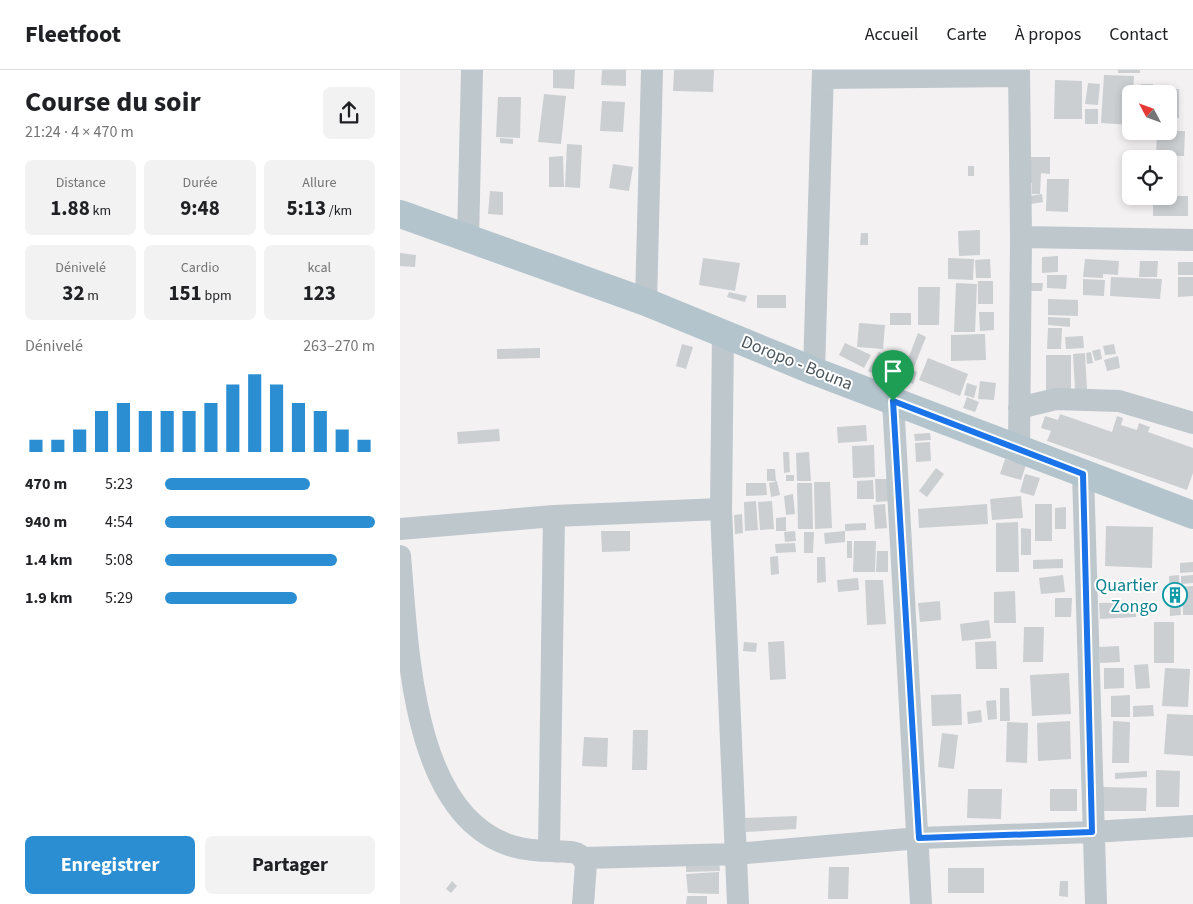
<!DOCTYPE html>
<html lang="fr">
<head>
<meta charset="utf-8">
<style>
	:root { --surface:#fff; --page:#f2f2f2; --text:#202124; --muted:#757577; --line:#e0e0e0; --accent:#2b8ed3 }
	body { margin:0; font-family:"Source Sans 3",sans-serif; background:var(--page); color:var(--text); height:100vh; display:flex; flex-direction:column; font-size:19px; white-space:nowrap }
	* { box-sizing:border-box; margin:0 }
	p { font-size:16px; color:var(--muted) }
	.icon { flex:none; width:28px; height:28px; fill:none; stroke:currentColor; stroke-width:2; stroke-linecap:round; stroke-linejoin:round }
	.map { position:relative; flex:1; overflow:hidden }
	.side { display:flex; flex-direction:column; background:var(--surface); width:400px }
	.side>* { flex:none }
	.needle { width:32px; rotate:311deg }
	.fabs { position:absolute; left:722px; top:15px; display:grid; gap:10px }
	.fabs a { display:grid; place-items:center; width:55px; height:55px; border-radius:8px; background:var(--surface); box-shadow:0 2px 8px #0003; font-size:25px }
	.pin { position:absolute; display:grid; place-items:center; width:42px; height:42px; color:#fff; margin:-51px -21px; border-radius:50% 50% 50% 0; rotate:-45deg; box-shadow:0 0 5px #0007 }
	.pin .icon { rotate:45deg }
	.round { display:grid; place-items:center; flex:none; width:52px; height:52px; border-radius:8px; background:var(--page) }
	.overview { display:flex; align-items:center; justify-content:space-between; height:85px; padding:0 25px }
	h1 { font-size:28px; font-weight:700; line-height:38px }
	.stats { display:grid; grid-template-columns:repeat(3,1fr); gap:8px; height:85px; padding:5px 25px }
	.stats div { display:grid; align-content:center; border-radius:8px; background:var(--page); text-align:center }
	.stats b { font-size:21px; font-weight:700 }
	.stats small { font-size:14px; font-weight:400 }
	.stats p { font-size:14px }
	.chart { height:140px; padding:10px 25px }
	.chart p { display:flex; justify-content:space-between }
	.chart svg { width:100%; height:90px; margin-top:5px; stroke:var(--accent); stroke-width:6 }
	.action { display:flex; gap:10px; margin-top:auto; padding:10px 25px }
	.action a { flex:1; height:58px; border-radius:8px; background:var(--accent); color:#fff; font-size:20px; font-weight:700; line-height:58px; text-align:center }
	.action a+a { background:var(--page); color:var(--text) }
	ul { padding:0 25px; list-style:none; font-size:16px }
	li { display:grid; grid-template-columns:80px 60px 1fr; align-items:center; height:38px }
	li i { height:12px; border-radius:6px; background:var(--accent) }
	header { display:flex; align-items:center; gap:30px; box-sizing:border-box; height:70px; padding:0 25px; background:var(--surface); border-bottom:1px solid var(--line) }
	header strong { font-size:24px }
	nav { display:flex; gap:28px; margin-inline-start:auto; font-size:18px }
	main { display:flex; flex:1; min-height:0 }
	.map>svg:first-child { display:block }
	.building { fill:#cbcfd2 }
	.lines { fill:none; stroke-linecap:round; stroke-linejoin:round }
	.minor { stroke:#bec7cc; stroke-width:22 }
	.major { stroke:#b4c4cd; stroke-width:28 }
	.route-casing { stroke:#fff; stroke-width:10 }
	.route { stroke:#1a73e8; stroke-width:6 }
	.labels { text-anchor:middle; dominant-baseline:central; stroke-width:4; stroke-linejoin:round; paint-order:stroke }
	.street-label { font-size:18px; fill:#4b575d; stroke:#fff }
	.culture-label { font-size:18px; fill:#0d838f; stroke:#fff; text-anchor:end }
</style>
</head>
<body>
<header>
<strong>Fleetfoot</strong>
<nav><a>Accueil</a><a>Carte</a><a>À propos</a><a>Contact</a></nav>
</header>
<main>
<section class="side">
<div class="overview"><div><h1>Course du soir</h1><p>21:24 · 4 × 470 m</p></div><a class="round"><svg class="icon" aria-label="share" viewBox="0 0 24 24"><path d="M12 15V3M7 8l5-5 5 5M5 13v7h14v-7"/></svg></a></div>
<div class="stats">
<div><p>Distance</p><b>1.88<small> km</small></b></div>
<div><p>Durée</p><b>9:48</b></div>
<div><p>Allure</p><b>5:13<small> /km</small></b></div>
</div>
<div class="stats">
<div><p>Dénivelé</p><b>32<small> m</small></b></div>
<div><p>Cardio</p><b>151<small> bpm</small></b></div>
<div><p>kcal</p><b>123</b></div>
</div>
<div class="chart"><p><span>Dénivelé</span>263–270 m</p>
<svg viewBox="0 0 160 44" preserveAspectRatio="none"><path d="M5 44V38M15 44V38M25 44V33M35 44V24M45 44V20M55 44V24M65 44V24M75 44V24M85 44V20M95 44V11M105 44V6M115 44V11M125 44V20M135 44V24M145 44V33M155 44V38"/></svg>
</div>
<ul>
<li><b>470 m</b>5:23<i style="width:69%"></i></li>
<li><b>940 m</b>4:54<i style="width:100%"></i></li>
<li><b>1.4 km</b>5:08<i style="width:82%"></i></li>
<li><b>1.9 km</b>5:29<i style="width:63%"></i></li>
</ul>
<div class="action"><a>Enregistrer</a><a>Partager</a></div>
</section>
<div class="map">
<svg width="793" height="834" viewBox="0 0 793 834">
	<rect width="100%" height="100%" fill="#f3f1f2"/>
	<path class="building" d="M 153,0 L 175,0 L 174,19 L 153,18 Z
		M 202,0 L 226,0 L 226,16 L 201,15 Z
		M 274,0 L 314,0 L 313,22 L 273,21 Z
		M 718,0 L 740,0 L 740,3 L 718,3 Z
		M 704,5 L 734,6 L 733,24 L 731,24 L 731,55 L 701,53 Z
		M 655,10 L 682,11 L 682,49 L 654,49 Z
		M 688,13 L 700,14 L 698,35 L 685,34 Z
		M 741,14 L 753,14 L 753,24 L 741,24 Z
		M 762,19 L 779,19 L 779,48 L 769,49 L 769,24 L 762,24 Z
		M 144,24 L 166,26 L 161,74 L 138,72 Z
		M 98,27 L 121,27 L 120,68 L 96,67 Z
		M 202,31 L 225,32 L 223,62 L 200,61 Z
		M 685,39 L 698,39 L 698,54 L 685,54 Z
		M 757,61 L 785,61 L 784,86 L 756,86 Z
		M 100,68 L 113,69 L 113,74 L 100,73 Z
		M 167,74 L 182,75 L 180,118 L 165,117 Z
		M 163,86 L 164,117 L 149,117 L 149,87 Z
		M 628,87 L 650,87 L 650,104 L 641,103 L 640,124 L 632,124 L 632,113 L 628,113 Z
		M 213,94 L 233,97 L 229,121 L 209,118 Z
		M 568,96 L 574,96 L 574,106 L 568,106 Z
		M 647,109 L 669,109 L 668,142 L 646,141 Z
		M 90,121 L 103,122 L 103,145 L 88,144 Z
		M 642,124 L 643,132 L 631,134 L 630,126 Z
		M 753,126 L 788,126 L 788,146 L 753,146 Z
		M 580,160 L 580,185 L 559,186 L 558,161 Z
		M 461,163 L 468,163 L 468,175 L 460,175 Z
		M 0,183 L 16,185 L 15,197 L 0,196 Z
		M 658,186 L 658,202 L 642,203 L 642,187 Z
		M 303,188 L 340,193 L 335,221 L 299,215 Z
		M 548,188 L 574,189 L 573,210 L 548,209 Z
		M 590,189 L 591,208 L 576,208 L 575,190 Z
		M 685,189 L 719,191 L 718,205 L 703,204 L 703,208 L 683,207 Z
		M 740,191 L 758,191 L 757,207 L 739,207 Z
		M 778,192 L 793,192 L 793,205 L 778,205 Z
		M 647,205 L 667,205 L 666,219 L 647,218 Z
		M 711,207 L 762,209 L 760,229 L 710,226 Z
		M 778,207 L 793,207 L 793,226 L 778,227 Z
		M 683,209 L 705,210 L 704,226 L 683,225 Z
		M 578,211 L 593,211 L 593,234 L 578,234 Z
		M 556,213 L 577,214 L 575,262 L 554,262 Z
		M 631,213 L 643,213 L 642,221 L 630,221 Z
		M 518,217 L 540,217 L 539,255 L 518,255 Z
		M 329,222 L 347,226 L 345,232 L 327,227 Z
		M 357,225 L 386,225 L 386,238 L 357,238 Z
		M 648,229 L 678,230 L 678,246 L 648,245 Z
		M 579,242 L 594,242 L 594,260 L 580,261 Z
		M 490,243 L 511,243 L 511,255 L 490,255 Z
		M 648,247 L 670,248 L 670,257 L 648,255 Z
		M 459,253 L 485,255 L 483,279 L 457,277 Z
		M 648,258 L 662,258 L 661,279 L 647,279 Z
		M 518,263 L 526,267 L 514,297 L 506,294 Z
		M 585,264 L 586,290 L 551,291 L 551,265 Z
		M 683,266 L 684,278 L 666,279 L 665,267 Z
		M 445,273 L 471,285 L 464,298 L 439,285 Z
		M 282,274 L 293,277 L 286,299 L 276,296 Z
		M 714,274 L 716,284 L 705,285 L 703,276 Z
		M 140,278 L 140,288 L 97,289 L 97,279 Z
		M 700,279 L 702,289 L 695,291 L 692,281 Z
		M 479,282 L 490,288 L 479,307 L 468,301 Z
		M 691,282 L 693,293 L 687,294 L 686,283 Z
		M 685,283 L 687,319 L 675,319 L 673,284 Z
		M 646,285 L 671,285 L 671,319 L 646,320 Z
		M 718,286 L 720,298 L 707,301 L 704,290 Z
		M 528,288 L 568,304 L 560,326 L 519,310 Z
		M 498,295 L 508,300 L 503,312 L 492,307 Z
		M 510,300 L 517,302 L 513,314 L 506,311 Z
		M 580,311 L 596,313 L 594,330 L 578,329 Z
		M 567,313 L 577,316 L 574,328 L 564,325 Z
		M 567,327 L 579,332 L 575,342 L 563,338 Z
		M 660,344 L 712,362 L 717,346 L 723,348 L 721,355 L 737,360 L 739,353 L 750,357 L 748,362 L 793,378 L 793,403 L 787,420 L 647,371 L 651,361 L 641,358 L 645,346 L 658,350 Z
		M 466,355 L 467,371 L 438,373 L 437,357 Z
		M 99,359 L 100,371 L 58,374 L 57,362 Z
		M 530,363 L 531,370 L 515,371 L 514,364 Z
		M 530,372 L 531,391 L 516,392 L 515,373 Z
		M 474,375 L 475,407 L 453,408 L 452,376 Z
		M 383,382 L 389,382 L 390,402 L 384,403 Z
		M 409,382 L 411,411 L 397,411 L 396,383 Z
		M 605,389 L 626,395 L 621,410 L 600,404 Z
		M 536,398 L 544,404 L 527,427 L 519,421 Z
		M 367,399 L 375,399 L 376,411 L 367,411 Z
		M 625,404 L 640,408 L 634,426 L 620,422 Z
		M 386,405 L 394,405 L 394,411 L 386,411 Z
		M 475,409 L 490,409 L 491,431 L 476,432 Z
		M 473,410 L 474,429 L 457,429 L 457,411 Z
		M 377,411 L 380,425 L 371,427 L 369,413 Z
		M 414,412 L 430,412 L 432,458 L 415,459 Z
		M 346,413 L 366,413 L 367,425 L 346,426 Z
		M 397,413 L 412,413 L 413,459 L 398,459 Z
		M 393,424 L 395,444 L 386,445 L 384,426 Z
		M 621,426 L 623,448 L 592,450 L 590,429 Z
		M 356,431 L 358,460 L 345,461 L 344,432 Z
		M 372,431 L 374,459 L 360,460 L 358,432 Z
		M 485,434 L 487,458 L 475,459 L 473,435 Z
		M 587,434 L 588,454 L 519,458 L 518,439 Z
		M 635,434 L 652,434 L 652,471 L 635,471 Z
		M 666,437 L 666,459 L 655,459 L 655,438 Z
		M 342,444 L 343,463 L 335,464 L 334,445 Z
		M 386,447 L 386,461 L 376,461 L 376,448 Z
		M 618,452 L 619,502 L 596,502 L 596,453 Z
		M 466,453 L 466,460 L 445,461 L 445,454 Z
		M 706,456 L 753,457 L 752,498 L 705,496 Z
		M 621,458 L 631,459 L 631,485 L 621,485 Z
		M 201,461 L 230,461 L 230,481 L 202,482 Z
		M 395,461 L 396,471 L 385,472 L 384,462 Z
		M 445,461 L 445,472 L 425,474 L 424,463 Z
		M 404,462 L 414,462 L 413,483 L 404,483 Z
		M 447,471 L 452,471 L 452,488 L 447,488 Z
		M 454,471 L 476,471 L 475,502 L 453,502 Z
		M 395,473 L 396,482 L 376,483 L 375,474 Z
		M 477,481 L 488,481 L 488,502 L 476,502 Z
		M 378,486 L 379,504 L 371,505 L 370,487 Z
		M 417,487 L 425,487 L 426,512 L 417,513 Z
		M 663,489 L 663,498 L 633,499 L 633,490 Z
		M 793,492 L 793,502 L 780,503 L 780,493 Z
		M 663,505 L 665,522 L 641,524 L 639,508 Z
		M 779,505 L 781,545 L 770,546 L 769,506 Z
		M 793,505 L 793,513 L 781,514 L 781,506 Z
		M 458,508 L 459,520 L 438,522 L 437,510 Z
		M 465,510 L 483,510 L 486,554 L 467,555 Z
		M 793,516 L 793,545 L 783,545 L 782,517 Z
		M 615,521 L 616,553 L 594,553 L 594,522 Z
		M 655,528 L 672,528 L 671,547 L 655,547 Z
		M 540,531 L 541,550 L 520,552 L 518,533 Z
		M 736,532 L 736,547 L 700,549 L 699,533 Z
		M 589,550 L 591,568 L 562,571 L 560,554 Z
		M 754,552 L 774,552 L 774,593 L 754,593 Z
		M 624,557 L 644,557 L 643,592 L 623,592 Z
		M 384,571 L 386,609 L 370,610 L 368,572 Z
		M 596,571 L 597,599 L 576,599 L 575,572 Z
		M 344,572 L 357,573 L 356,582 L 343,581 Z
		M 719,576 L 720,592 L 700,593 L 699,577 Z
		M 748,594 L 750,618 L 736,619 L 734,595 Z
		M 704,598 L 724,598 L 724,618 L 704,619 Z
		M 765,598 L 790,599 L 788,637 L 762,636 Z
		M 669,603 L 671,644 L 632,646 L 630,605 Z
		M 600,618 L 609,618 L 610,651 L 600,651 Z
		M 561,624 L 562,655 L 532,656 L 531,625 Z
		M 730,625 L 730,647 L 711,647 L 711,626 Z
		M 596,630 L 597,649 L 588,650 L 586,631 Z
		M 753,635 L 754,646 L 733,647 L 733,636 Z
		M 581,640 L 582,652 L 568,654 L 567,642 Z
		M 767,644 L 793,645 L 793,686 L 764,684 Z
		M 670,651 L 671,689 L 638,691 L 637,653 Z
		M 713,651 L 730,652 L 729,693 L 712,693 Z
		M 607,652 L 628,653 L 627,693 L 606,692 Z
		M 233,660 L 248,660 L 247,700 L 232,700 Z
		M 542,663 L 558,665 L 554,699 L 538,697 Z
		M 184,667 L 208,668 L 207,697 L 182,696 Z
		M 756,700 L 780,701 L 779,737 L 756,737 Z
		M 747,701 L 747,707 L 715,709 L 715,703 Z
		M 702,717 L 747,718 L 746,741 L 702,741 Z
		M 568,719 L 602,719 L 601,749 L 567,748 Z
		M 650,719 L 677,719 L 677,741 L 650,741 Z
		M 397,746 L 396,759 L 346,762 L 345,748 Z
		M 319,790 L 320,801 L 286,802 L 286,791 Z
		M 429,797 L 449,797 L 448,829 L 428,829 Z
		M 548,798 L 584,798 L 584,823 L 548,823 Z
		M 319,802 L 319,824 L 288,823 L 286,804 Z
		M 52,811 L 57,816 L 51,823 L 46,819 Z
		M 660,811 L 668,811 L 668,827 L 659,826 Z
		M 287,826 L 307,826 L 307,834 L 286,834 Z"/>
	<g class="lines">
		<path class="minor" d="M 619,0 L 621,167 L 619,379
			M 423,8 L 619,6
			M 621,167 L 793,170
			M 68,169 L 72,0
			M 246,232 L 252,0
			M 323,264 L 321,439 L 338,834
			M 414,301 L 423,0
			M 493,331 L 521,834
			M 619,338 L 656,329 L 719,331 L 793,353
			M 683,404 L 696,834
			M 0,459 L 154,446 L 321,439
			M 0,486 C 8,573 10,745 112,776 C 125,780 140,781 153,781 C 160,782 169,781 176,783 C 181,785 183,789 186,794 L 183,834
			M 149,781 L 154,446
			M 183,788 L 335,784 L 519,768 L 692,762 L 793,756"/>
		<path class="major" d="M 0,144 L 246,232 L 414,301 L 793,445"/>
	</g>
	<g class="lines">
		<defs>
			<path id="route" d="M 493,331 L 683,404 L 692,762 L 519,768 Z"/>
		</defs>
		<use href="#route" class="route-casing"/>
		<use href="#route" class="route"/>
	</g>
	<defs>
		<symbol id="building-ring" viewBox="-11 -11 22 22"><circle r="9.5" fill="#fff" stroke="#0f9aa8" stroke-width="1.5"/><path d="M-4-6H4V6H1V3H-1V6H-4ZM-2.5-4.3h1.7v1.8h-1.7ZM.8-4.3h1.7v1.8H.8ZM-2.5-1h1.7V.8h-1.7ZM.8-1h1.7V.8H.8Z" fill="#0f9aa8"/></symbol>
	</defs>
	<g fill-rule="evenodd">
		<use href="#building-ring" x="761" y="511" width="28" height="28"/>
	</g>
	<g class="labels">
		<g class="street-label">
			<text transform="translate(397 293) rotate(22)">Doropo - Bouna</text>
		</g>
		<g class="culture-label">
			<text x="758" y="515">Quartier<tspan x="758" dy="21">Zongo</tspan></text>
		</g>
	</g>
</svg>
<div class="fabs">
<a><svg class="needle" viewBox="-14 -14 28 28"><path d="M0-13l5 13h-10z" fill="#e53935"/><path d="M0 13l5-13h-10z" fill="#757577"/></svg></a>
<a><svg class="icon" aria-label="locate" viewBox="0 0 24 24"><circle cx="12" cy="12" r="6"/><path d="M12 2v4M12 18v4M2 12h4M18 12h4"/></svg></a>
</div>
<div class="pin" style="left:493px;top:331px;background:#1e9e55"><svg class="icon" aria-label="arrive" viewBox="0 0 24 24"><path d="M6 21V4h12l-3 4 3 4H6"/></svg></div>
</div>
</main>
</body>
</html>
